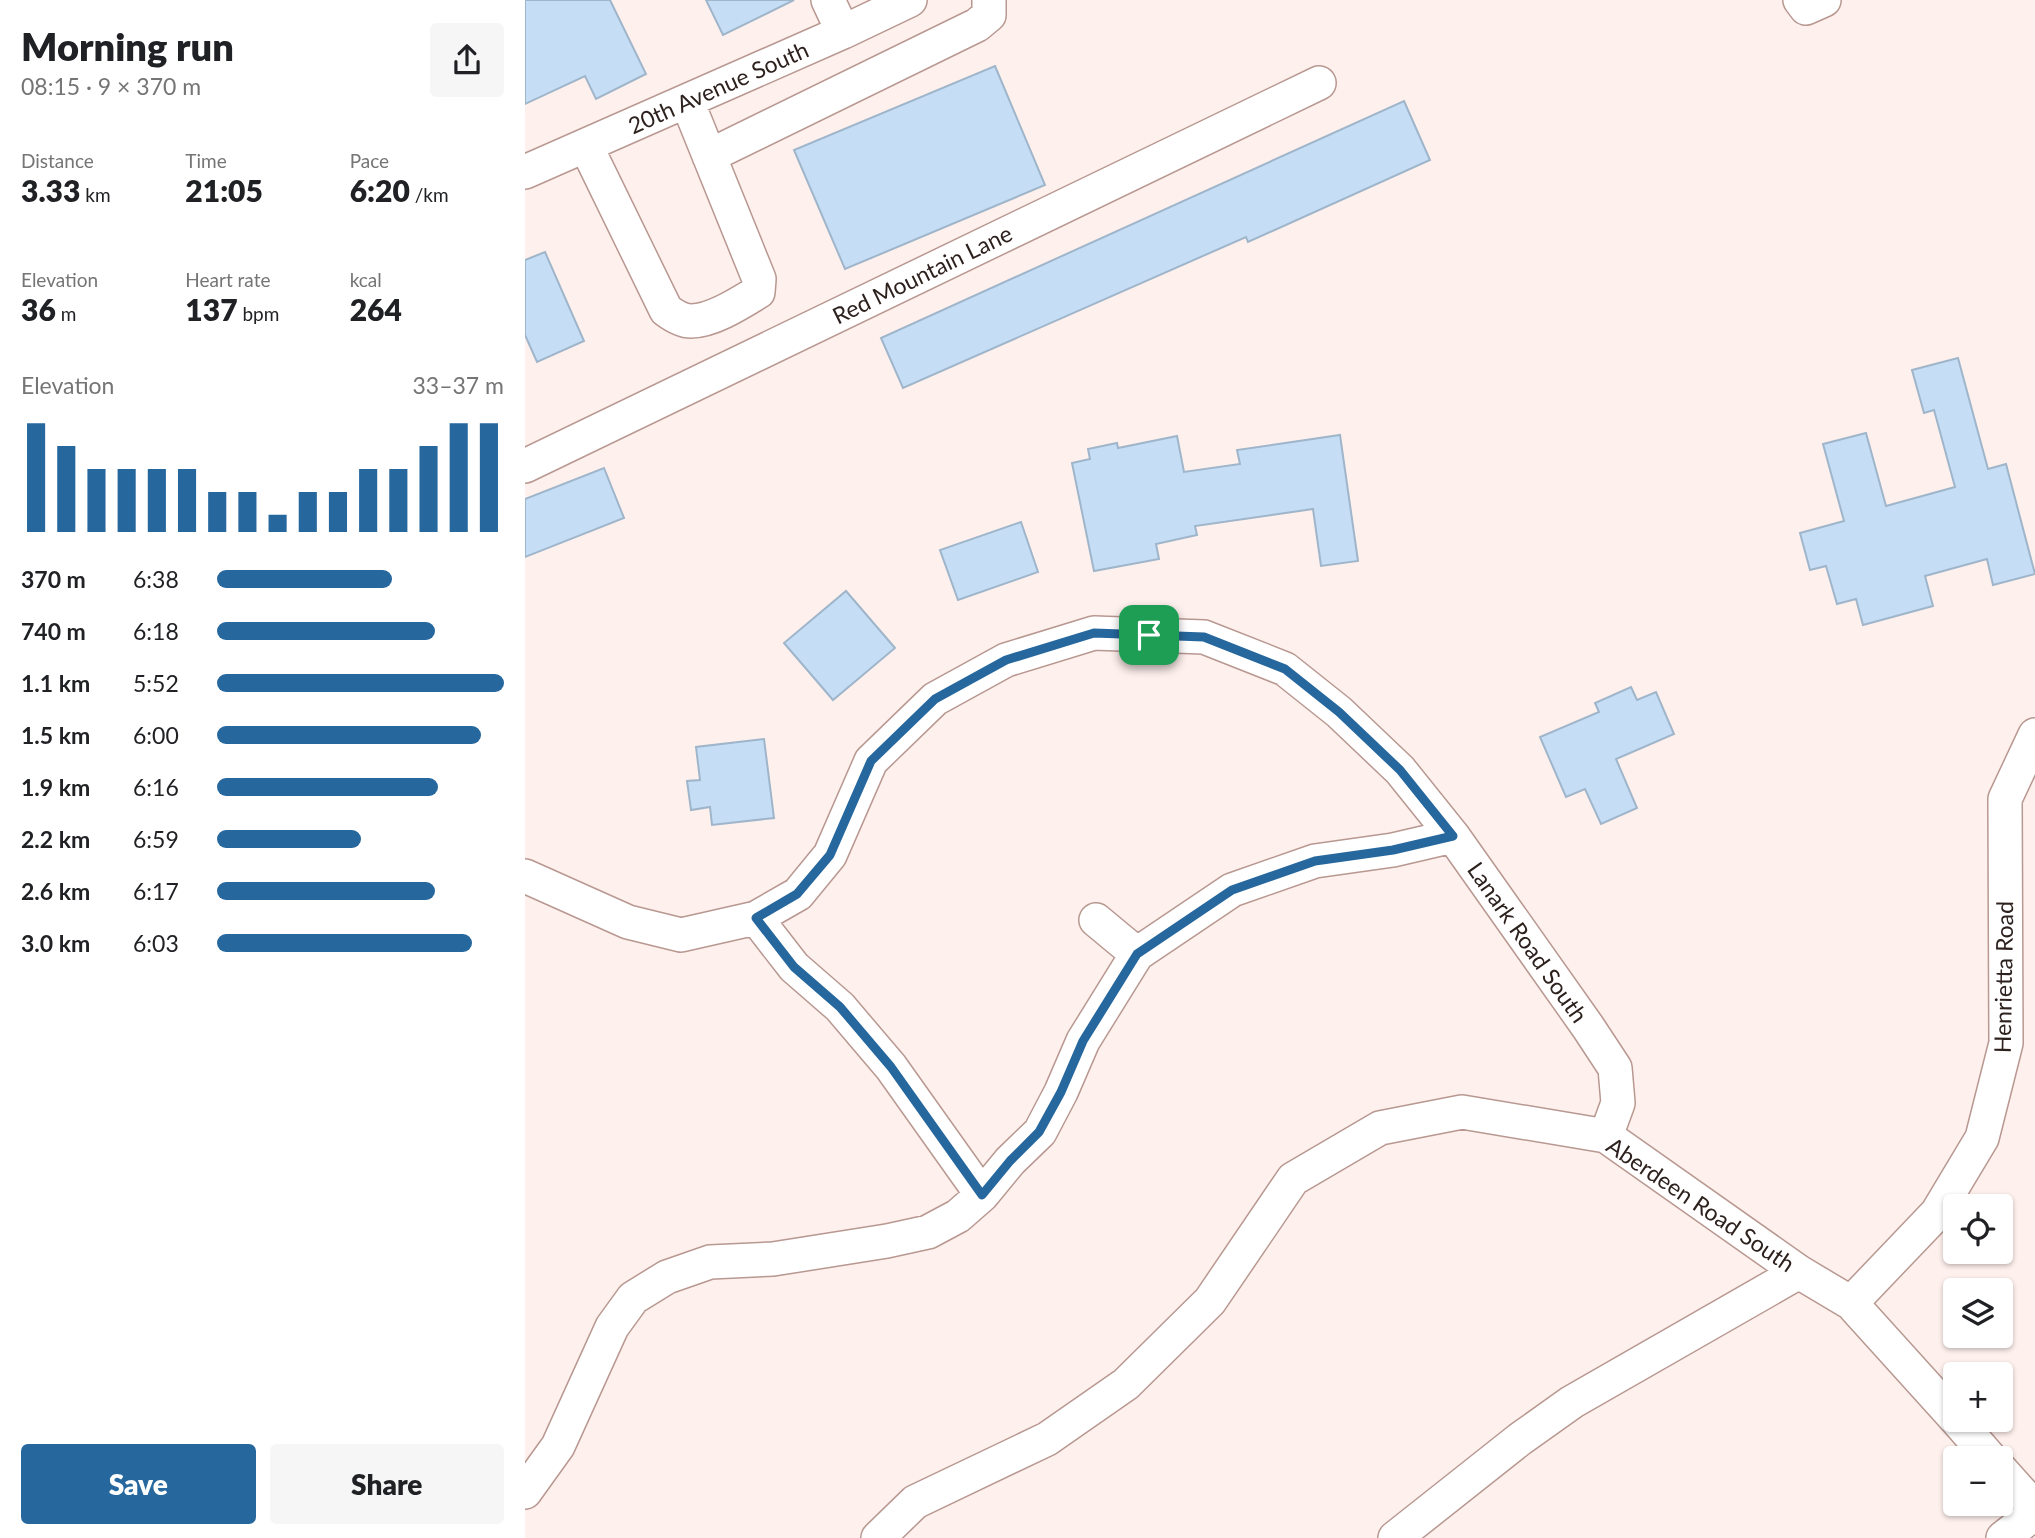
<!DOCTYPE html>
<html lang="en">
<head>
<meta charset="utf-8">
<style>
	:root { --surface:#fff; --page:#f6f6f6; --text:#202124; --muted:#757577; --accent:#26679d }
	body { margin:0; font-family:Lato,sans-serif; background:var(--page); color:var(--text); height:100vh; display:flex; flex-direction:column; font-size:26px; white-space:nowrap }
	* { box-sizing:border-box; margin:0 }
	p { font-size:23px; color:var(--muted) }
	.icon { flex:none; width:38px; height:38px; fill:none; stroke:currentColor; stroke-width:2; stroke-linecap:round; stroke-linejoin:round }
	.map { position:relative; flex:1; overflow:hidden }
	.panel { display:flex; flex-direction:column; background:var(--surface); width:525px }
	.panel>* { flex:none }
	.buttons { position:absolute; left:1418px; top:1194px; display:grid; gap:14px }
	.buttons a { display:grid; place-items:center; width:70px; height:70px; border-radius:7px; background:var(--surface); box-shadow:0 2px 5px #0004; font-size:35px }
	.pin { position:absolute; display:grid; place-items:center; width:60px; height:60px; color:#fff; margin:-30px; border-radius:14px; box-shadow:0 4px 10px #0006 }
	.round { display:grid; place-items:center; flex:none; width:74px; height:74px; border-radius:7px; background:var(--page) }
	.head { display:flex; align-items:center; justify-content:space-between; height:119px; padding:0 21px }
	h1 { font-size:38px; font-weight:800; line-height:52px }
	.stats { display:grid; grid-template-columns:repeat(3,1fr); gap:10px; height:119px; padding:7px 21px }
	.stats div { display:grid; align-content:center }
	.stats b { font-size:30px; font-weight:800 }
	.stats small { font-size:19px; font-weight:400 }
	.stats p { font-size:19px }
	.chart { height:196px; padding:14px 21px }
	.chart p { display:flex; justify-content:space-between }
	.chart svg { width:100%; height:126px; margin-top:7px; stroke:var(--accent); stroke-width:6 }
	.button { display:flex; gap:14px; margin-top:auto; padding:14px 21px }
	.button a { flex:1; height:80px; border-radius:7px; background:var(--accent); color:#fff; font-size:28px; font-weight:800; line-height:80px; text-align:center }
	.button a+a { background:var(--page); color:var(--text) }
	ul { padding:0 21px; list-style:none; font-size:23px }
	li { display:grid; grid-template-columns:112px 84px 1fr; align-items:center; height:52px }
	li i { height:18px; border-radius:9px; background:var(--accent) }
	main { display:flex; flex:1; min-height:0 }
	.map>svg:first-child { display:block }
	.building { fill:#c5def6; stroke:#9fb5ca; stroke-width:2 }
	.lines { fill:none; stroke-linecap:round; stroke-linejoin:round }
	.minor-casing { stroke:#b89891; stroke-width:36 }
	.minor { stroke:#fff; stroke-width:33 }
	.route-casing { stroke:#fff; stroke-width:14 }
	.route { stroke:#26679d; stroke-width:9 }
	.labels { text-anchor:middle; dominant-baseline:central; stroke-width:5; stroke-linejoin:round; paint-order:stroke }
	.street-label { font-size:23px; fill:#2d211e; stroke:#fff }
</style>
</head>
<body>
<main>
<section class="panel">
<div class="head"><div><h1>Morning run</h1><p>08:15 · 9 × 370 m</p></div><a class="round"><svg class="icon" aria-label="share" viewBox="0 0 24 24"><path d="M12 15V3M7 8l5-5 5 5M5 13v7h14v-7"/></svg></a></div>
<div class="stats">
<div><p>Distance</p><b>3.33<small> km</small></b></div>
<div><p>Time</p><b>21:05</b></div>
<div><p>Pace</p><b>6:20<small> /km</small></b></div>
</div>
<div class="stats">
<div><p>Elevation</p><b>36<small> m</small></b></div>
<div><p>Heart rate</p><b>137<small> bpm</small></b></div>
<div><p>kcal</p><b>264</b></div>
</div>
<div class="chart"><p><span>Elevation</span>33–37 m</p>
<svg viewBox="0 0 160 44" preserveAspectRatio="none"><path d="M5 44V6M15 44V14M25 44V22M35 44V22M45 44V22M55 44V22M65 44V30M75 44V30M85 44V38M95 44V30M105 44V30M115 44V22M125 44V22M135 44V14M145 44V6M155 44V6"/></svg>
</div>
<ul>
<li><b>370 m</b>6:38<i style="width:61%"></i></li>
<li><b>740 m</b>6:18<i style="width:76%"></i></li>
<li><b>1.1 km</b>5:52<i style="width:100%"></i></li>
<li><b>1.5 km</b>6:00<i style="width:92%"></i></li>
<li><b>1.9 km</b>6:16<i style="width:77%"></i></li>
<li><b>2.2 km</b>6:59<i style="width:50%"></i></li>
<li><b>2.6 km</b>6:17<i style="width:76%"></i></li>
<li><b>3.0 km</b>6:03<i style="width:89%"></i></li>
</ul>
<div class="button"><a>Save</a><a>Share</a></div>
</section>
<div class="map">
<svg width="1510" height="1538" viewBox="0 0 1510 1538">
	<rect width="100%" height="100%" fill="#fef0ed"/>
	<path class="building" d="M 0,0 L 85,0 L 121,74 L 71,99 L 60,76 L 0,104 Z
		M 181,0 L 269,0 L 198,35 Z
		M 470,66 L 520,185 L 320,269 L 269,150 Z
		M 879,101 L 905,160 L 723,242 L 721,237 L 378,388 L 356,338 Z
		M 20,252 L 59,341 L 12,362 L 0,335 L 0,260 Z
		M 1433,358 L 1463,469 L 1481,464 L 1510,574 L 1468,585 L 1462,559 L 1400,576 L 1408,606 L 1338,625 L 1331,599 L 1312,604 L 1301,566 L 1285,570 L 1275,533 L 1319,521 L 1298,444 L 1341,433 L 1361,506 L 1430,487 L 1409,410 L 1399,413 L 1387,370 Z
		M 815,435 L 833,561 L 796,566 L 788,509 L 670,526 L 672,535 L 631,544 L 634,559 L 569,571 L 547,463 L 565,459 L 563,449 L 592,443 L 593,448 L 652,436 L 659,472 L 715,464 L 712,450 Z
		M 79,468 L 99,518 L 0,557 L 0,499 Z
		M 496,522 L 513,572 L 433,600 L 415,550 Z
		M 321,591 L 370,648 L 308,700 L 259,643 Z
		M 1106,687 L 1112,700 L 1131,692 L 1149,734 L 1091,759 L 1112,808 L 1076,824 L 1060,789 L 1041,797 L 1015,737 L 1074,712 L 1070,703 Z
		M 239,739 L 249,818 L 187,825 L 185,807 L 166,810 L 162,781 L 175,780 L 171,747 Z"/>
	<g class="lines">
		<defs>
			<path id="minor" d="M 303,0 L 318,32
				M 1275,0 L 1281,8 L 1299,0
				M 61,146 L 141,310 C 149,316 157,321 166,321 C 187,321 215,303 233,292 L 234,279 L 162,101
				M 184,156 L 452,25 L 464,15 L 464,0
				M 0,172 L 318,32 L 385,0
				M 0,466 L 794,83
				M 0,876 L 103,922 L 156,935 L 231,918 L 273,894 L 305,855 L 346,761 L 410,699 L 481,660 L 569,633 L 679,637 L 760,669 L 814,712 L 875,770 L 928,836 L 1063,1027 L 1090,1068 L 1093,1103 L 1081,1136
				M 231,918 L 269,967 L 315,1007 L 366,1067 L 457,1195
				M 571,920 L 612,954
				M 1326,1303 L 1412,1213 L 1457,1138 L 1481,1043 L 1480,799 L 1510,735
				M 1431,1419 L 1465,1458
				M 1475,1469 L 1510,1508
				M 0,1492 L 33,1446 L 87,1327 L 108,1298 L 142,1277 L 185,1262 L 248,1259 L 362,1241 L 403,1232 L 433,1216 L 457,1195 L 485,1161 L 515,1132 L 536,1092 L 558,1041 L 612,954 L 707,890 L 790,861 L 868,850 L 928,836
				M 353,1538 L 390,1502 L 522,1439 L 601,1384 L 685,1301 L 768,1179 L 855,1128 L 937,1112 L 1081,1136 L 1274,1272 L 1326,1303 L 1430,1418
				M 870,1538 L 995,1439 L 1047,1402 L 1274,1272
				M 1478,1538 L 1510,1513"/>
		</defs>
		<use href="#minor" class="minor-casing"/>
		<use href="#minor" class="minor"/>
	</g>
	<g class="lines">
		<defs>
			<path id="route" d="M 569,633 L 679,637 L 760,669 L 814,712 L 875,770 L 928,836 L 868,850 L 790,861 L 707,890 L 612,954 L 558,1041 L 536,1092 L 514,1132 L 485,1161 L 457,1195 L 366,1067 L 315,1007 L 269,967 L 231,918 L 272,894 L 305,855 L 346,761 L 410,699 L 481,660 Z"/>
		</defs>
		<use href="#route" class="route-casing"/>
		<use href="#route" class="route"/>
	</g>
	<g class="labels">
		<g class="street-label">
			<text transform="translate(193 87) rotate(-24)">20th Avenue South</text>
			<text transform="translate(397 274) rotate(-26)">Red Mountain Lane</text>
			<text transform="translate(1003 942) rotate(55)">Lanark Road South</text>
			<text transform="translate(1478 977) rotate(-89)">Henrietta Road</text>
			<text transform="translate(1176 1204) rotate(34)">Aberdeen Road South</text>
		</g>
	</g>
</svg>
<div class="buttons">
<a><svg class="icon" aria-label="locate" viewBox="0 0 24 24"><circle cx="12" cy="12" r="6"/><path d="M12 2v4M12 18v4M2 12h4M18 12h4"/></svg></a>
<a><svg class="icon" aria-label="layers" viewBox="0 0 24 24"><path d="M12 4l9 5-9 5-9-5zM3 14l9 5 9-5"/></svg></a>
<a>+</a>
<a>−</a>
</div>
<div class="pin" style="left:624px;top:635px;background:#1e9e55"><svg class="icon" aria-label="arrive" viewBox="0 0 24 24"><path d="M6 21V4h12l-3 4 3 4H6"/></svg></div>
</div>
</main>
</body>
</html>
